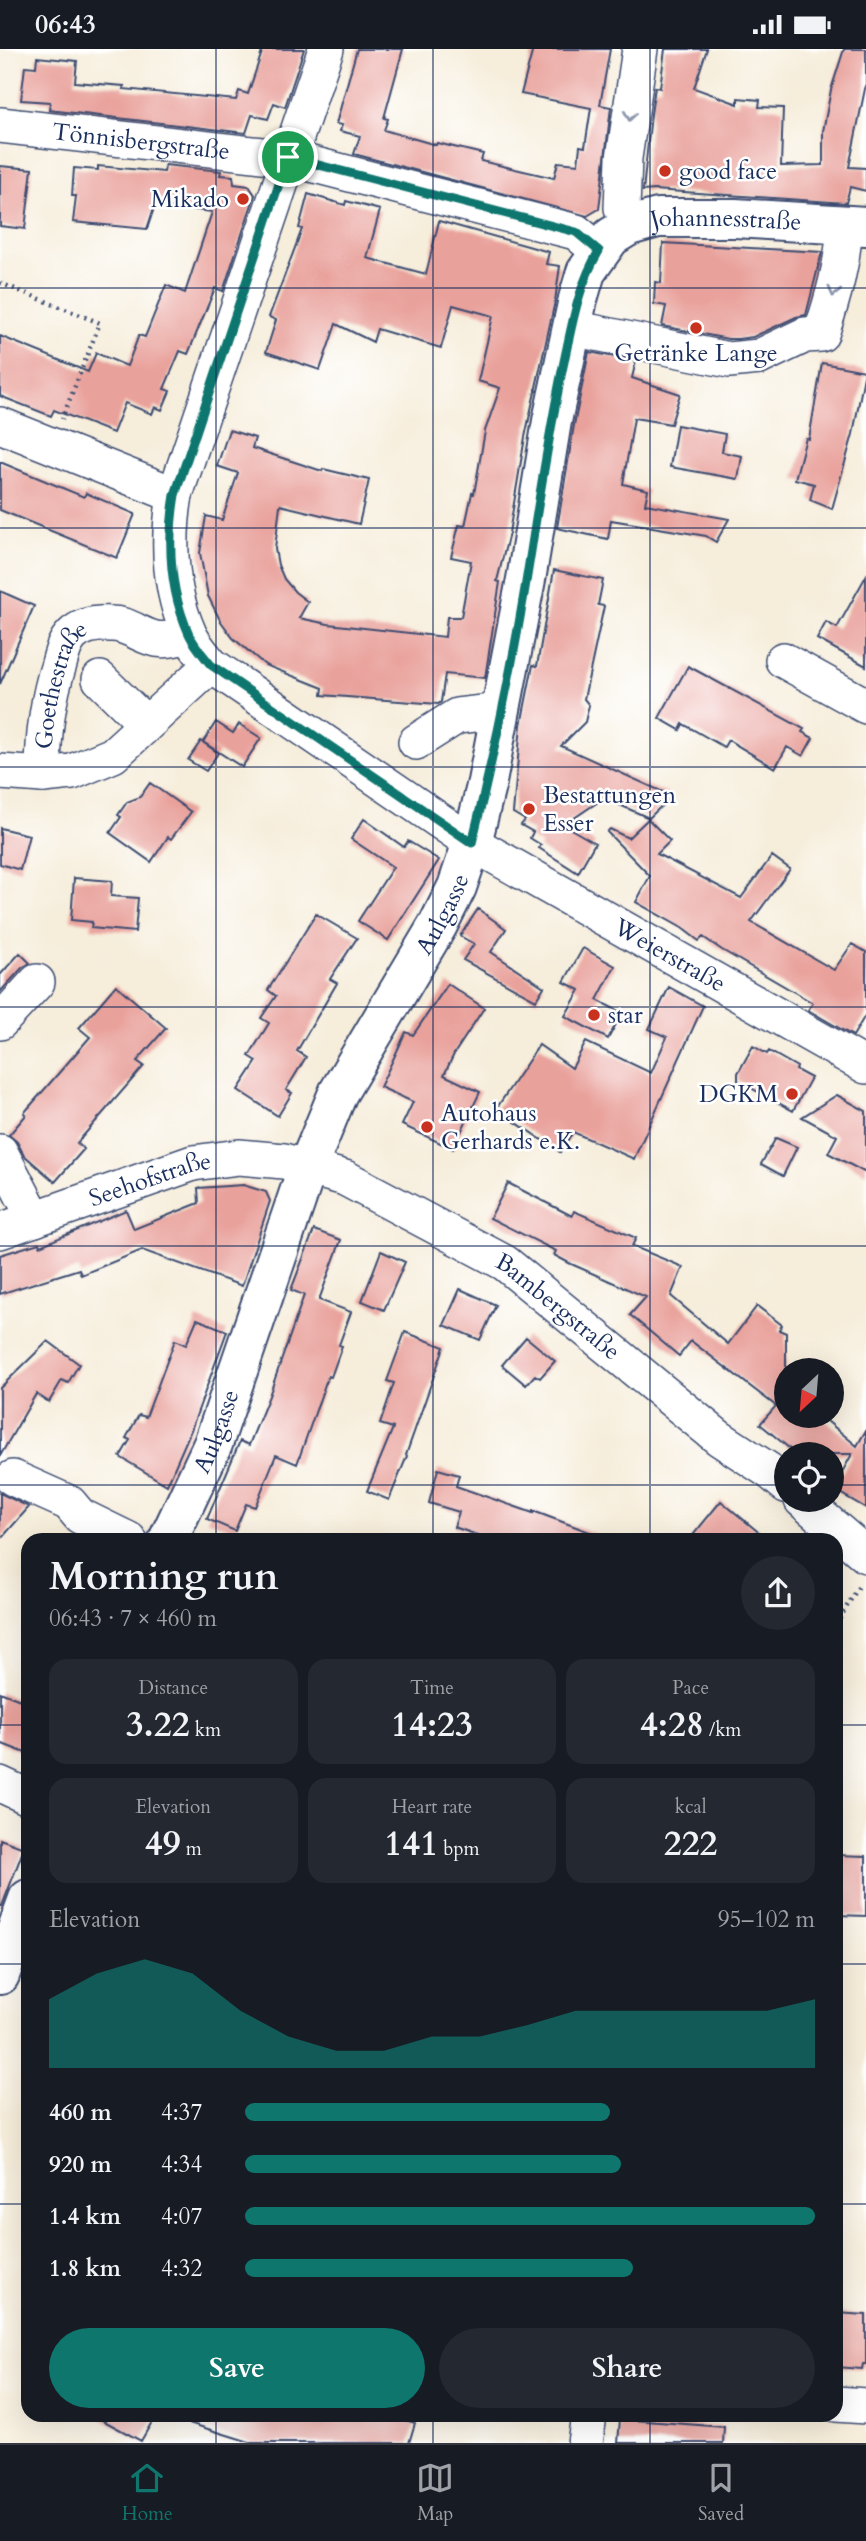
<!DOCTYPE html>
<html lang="en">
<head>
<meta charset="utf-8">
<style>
	:root { --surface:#171b24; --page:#242831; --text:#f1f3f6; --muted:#9ea1a6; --line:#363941; --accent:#0f766e }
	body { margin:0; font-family:Cardo,serif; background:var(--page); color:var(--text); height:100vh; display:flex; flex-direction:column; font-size:26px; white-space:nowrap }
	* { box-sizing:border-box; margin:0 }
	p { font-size:23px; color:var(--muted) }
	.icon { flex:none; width:38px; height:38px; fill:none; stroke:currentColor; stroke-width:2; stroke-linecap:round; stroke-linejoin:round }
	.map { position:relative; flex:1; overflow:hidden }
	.side { position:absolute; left:21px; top:1484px; width:822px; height:889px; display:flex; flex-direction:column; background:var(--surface); border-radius:21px; box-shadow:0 7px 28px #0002 }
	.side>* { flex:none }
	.needle { width:46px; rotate:206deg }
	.controls { position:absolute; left:774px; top:1309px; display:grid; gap:14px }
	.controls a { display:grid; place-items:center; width:70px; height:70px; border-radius:50%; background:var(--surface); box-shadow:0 7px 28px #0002; font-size:35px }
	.pin { position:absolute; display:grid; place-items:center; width:60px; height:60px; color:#fff; margin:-30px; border:4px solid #fff; border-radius:50%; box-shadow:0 2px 7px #0007 }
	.round { display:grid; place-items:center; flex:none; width:74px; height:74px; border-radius:37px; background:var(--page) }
	.overview { display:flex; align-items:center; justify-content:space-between; height:119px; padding:0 28px }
	h1 { font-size:38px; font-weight:600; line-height:52px }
	.stats { display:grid; grid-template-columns:repeat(3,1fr); gap:10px; height:119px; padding:7px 28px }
	.stats div { display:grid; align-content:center; border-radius:18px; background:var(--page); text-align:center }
	.stats b { font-size:35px; font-weight:600 }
	.stats small { font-size:19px; font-weight:400 }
	.stats p { font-size:19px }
	.chart { height:196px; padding:14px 28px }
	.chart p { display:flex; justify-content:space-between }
	.chart svg { width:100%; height:126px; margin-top:7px; fill:var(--accent); opacity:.7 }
	.action { display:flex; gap:14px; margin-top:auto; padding:14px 28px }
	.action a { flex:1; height:80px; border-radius:42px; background:var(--accent); color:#fff; font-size:28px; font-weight:600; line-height:80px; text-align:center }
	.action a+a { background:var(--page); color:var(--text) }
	ul { padding:0 28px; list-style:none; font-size:23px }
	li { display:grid; grid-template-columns:112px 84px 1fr; align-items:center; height:52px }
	li i { height:18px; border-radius:9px; background:var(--accent) }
	.status { display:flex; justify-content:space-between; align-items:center; height:49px; padding:0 35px; background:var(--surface); direction:ltr }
	.status svg { height:19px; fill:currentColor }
	.tab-bar { display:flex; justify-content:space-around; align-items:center; height:98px; border-top:2px solid var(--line); background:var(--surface); font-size:19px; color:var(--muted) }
	.tab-bar a { display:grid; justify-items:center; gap:4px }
	.tab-bar .selected { color:var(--accent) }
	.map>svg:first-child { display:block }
	.building { fill:#e9a19b }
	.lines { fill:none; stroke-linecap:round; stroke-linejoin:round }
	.minor-casing { stroke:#3c4c71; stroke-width:38 }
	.major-casing { stroke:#3c4c71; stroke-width:42 }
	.path { stroke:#3c4c71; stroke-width:4.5; stroke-dasharray:2 5; stroke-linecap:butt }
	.minor { stroke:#fff; stroke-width:35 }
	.major { stroke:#fff; stroke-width:38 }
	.oneway { stroke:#8d97ae }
	.route-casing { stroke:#fff; stroke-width:14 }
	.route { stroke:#0f766e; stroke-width:9 }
	.grid { fill:none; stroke:#1b2f5e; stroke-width:2; stroke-opacity:0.55 }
	.poi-dot { fill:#c8321e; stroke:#fff; stroke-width:2.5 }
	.labels { text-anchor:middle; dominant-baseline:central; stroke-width:5; stroke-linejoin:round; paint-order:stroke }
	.street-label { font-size:24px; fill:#1b2f5e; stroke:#fff }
	.poi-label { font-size:24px; fill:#1b2f5e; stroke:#fff; text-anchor:start }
</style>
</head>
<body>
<div class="status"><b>06:43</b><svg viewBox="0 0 49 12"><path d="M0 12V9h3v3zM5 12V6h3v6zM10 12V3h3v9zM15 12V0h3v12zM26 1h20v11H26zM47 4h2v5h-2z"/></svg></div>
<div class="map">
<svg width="866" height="2394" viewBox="0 0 866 2394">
	<rect width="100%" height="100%" fill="#fff"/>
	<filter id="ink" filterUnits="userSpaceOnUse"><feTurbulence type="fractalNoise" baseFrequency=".0143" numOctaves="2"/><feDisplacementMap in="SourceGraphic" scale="14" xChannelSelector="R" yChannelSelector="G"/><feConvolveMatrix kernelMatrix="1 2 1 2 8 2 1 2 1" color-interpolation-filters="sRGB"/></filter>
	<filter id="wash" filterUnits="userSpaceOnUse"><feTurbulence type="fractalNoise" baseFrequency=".00686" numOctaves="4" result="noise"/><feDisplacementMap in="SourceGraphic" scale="28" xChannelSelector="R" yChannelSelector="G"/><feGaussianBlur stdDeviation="1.57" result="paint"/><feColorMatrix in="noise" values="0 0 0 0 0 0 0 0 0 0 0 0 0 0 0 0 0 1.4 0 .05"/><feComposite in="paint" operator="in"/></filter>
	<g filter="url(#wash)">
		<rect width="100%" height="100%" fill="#f6edda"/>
		<g id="blocks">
			<path class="building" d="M 263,0 L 304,0 L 285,58 L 274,54 L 268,70 L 252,66 L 246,84 L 49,61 L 50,53 L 21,51 L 25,17 L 36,18 L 37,8 L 77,12 L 75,33 L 124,37 L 123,40 L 236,51 L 239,42 L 248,45 Z
				M 357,0 L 403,0 L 384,69 L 388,70 L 384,81 L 436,96 L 437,94 L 483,105 L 481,112 L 554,129 L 558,113 L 578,115 L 580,97 L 585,98 L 591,59 L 521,45 L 533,0 L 610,0 L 600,56 L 611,58 L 599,160 L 587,167 L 354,105 L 360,87 L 340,82 L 342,76 L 336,75 Z
				M 665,0 L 707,0 L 694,39 L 738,55 L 738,49 L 760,51 L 759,58 L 783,59 L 781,117 L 823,116 L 823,82 L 831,41 L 844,0 L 866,0 L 866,35 L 849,118 L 866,119 L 866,142 L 850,138 L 846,154 L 654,141 L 643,142 L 651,65 L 655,38 L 660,39 Z
				M 165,116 L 221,122 L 220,126 L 233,127 L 234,135 L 249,137 L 255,146 L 223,242 L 215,239 L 188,305 L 180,302 L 164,340 L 170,342 L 162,361 L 155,358 L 152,365 L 125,354 L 113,384 L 54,361 L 51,367 L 0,347 L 0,287 L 88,323 L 96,304 L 127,317 L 139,286 L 145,288 L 166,236 L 185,244 L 212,163 L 155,156 L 147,180 L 73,173 L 76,147 L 72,147 L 74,119 L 98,121 L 98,117 L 164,123 Z
				M 0,117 L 32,120 L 25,180 L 0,177 Z
				M 308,145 L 345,156 L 346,152 L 380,161 L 367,209 L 426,225 L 439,172 L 549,203 L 546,215 L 560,217 L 555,252 L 525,388 L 509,484 L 497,532 L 500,533 L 485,629 L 445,625 L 441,653 L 438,655 L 322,646 L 323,639 L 265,616 L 233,589 L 220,571 L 208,547 L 200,504 L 206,467 L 222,471 L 238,424 L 217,417 L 229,381 L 255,389 L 252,399 L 322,422 L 323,420 L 369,431 L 359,475 L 280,456 L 275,500 L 278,516 L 284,530 L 295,543 L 308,553 L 299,569 L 328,575 L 445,588 L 447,568 L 461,568 L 471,512 L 451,508 L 459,476 L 465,477 L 472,444 L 474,445 L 485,382 L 500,339 L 478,332 L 493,267 L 453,256 L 441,299 L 377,280 L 373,293 L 336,275 L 320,321 L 266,303 L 276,271 L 269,268 L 302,180 L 299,179 Z
				M 663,194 L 822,203 L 806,266 L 796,268 L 753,288 L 738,290 L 728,290 L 662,277 L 666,257 L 654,255 L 655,233 L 661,234 Z
				M 589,303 L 636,312 L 632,329 L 680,345 L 671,375 L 634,369 L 623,435 L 648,441 L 645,455 L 729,470 L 716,493 L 706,487 L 611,471 L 608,490 L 557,479 L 574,376 Z
				M 822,314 L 865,322 L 853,385 L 832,460 L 810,451 L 814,435 L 795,430 L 806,389 L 809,390 Z
				M 677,376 L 725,385 L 722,403 L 742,407 L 738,430 L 670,418 Z
				M 0,413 L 84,448 L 86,444 L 135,465 L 117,509 L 0,461 Z
				M 554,521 L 603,531 L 598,556 L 604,557 L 584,650 L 589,656 L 585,673 L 561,697 L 672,747 L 649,769 L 604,749 L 564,776 L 595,794 L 578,824 L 539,799 L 541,796 L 530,789 L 533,783 L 521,776 L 525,771 L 513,764 L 521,676 L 533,616 L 537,617 Z
				M 866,527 L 866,617 L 817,590 L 826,573 L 837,579 Z
				M 0,542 L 34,557 L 0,635 Z
				M 688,617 L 804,680 L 802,683 L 813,689 L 803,707 L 787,698 L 775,719 L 728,691 L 724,698 L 683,675 L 680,681 L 659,669 Z
				M 216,673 L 233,684 L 239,675 L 261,689 L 242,718 L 203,693 Z
				M 201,692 L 218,704 L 206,722 L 188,711 Z
				M 150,734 L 191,763 L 171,790 L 168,788 L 151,813 L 110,784 L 121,768 L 118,766 L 127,753 L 140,748 Z
				M 364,770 L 404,798 L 408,792 L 439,811 L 388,891 L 358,872 L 393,818 L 351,790 Z
				M 648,770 L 670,792 L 657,805 L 741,849 L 772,807 L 790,820 L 751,873 L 834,921 L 852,895 L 866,903 L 866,965 L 853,987 L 808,961 L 813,954 L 722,901 L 703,888 L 699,892 L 682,879 L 636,853 L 650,827 L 607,783 L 610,780 L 628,789 Z
				M 0,779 L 29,786 L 20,821 L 0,815 Z
				M 74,829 L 112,832 L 111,847 L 138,849 L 135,883 L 91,879 L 92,873 L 71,871 Z
				M 478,860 L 506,880 L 491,903 L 544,938 L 536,951 L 463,911 L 474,895 L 460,887 Z
				M 316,865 L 357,889 L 330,930 L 337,934 L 297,1002 L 306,1008 L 286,1041 L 292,1044 L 278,1067 L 238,1041 L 257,1012 L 249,1007 L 269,974 L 261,969 L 276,947 L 268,941 Z
				M 583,899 L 615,917 L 597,951 L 622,964 L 608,990 L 565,967 L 580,941 L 564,933 Z
				M 20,904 L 30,914 L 22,919 L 0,943 L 0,926 Z
				M 448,935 L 484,959 L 454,1005 L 444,1026 L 480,1043 L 453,1100 L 402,1076 L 413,1053 L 380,1038 L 406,983 L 413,986 Z
				M 116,936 L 166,979 L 137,1012 L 144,1017 L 77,1094 L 84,1100 L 55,1133 L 24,1106 L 17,1093 L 9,1086 L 26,1066 L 24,1064 L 90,988 L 79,979 Z
				M 669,938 L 703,957 L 634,1110 L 573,1083 L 560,1103 L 496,1060 L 539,996 L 572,1019 L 586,993 L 651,1024 L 667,988 L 649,980 Z
				M 753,997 L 767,1005 L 769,1002 L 797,1018 L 796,1021 L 811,1029 L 793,1062 L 738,1032 L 738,1024 Z
				M 837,1046 L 866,1062 L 866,1124 L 828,1104 L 837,1087 L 802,1068 Z
				M 776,1089 L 797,1098 L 783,1127 L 761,1115 Z
				M 508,1134 L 572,1167 L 574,1162 L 636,1189 L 632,1197 L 683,1218 L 671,1247 L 728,1295 L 757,1257 L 782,1276 L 779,1281 L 786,1284 L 786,1367 L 821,1367 L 857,1397 L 866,1381 L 866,1459 L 833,1440 L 852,1405 L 796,1405 L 760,1375 L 776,1357 L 691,1292 L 679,1307 L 630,1266 L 646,1248 L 569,1214 L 554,1206 L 556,1202 L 490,1169 Z
				M 243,1136 L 266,1143 L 270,1152 L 242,1237 L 142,1201 L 81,1226 L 79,1220 L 0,1245 L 0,1206 L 39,1194 L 40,1197 L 126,1161 L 134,1180 L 199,1154 L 198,1139 Z
				M 314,1181 L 341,1191 L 319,1251 L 351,1263 L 339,1296 L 342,1297 L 331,1328 L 328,1327 L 297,1415 L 276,1406 L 255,1458 L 246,1455 L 235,1482 L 207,1470 L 240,1392 L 249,1396 L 269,1347 L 304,1246 L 291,1241 Z
				M 381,1202 L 405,1213 L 384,1261 L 362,1252 Z
				M 460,1240 L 496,1256 L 480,1291 L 444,1276 Z
				M 197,1270 L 227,1282 L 191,1381 L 167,1436 L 120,1408 L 130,1391 L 126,1389 L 139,1366 L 146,1368 L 175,1291 L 186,1296 Z
				M 405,1283 L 444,1298 L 406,1406 L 407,1407 L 389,1451 L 367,1442 L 393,1379 L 380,1375 L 394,1334 L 387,1332 Z
				M 526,1288 L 555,1312 L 540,1329 L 535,1326 L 526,1336 L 502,1316 Z
				M 48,1292 L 79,1315 L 68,1334 L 62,1331 L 49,1353 L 36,1345 L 0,1407 L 0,1339 Z
				M 438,1420 L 459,1426 L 456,1437 L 533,1464 L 533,1462 L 549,1468 L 606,1489 L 606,1491 L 492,1491 L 454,1478 L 459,1463 L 429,1454 Z
				M 0,1444 L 29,1458 L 0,1491 Z
				M 721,1452 L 768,1491 L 689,1491 Z
				M 0,1643 L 28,1654 L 28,1705 L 0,1694 Z
				M 0,1790 L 24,1799 L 2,1857 L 0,1857 Z
				M 836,1806 L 866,1807 L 866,1867 L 836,1866 Z
				M 836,2264 L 866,2266 L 866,2315 L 863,2315 L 862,2320 L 836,2318 Z
				M 93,2366 L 156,2366 L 141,2392 Z
				M 179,2366 L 390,2366 L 415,2374 L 409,2394 L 253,2394 L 179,2371 Z
				M 620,2370 L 724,2378 L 723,2394 L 618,2394 Z"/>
		</g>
	</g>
	<g filter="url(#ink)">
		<use href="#blocks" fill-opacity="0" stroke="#3c4c71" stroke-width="2"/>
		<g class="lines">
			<defs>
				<g id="minor">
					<path id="s1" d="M 326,0 L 175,446 C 167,494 169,540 189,585 C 194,596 203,606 211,616 L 472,794 L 866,1017"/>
					<path id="s2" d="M 0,76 L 288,109 L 576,183 L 599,202"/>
					<path d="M 629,177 L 622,159 L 624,109 L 640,0"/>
					<path d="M 572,279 L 729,311 L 759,308 L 805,286 L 821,285 C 833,249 843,214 845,175"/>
					<path d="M 0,376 L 175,446"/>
					<path d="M 783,611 L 866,657"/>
					<path d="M 100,630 L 146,675"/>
					<path d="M 416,693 L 457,667 L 501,662"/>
					<path d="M 0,723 L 43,726 L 72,723 L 113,706 L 211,616"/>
					<path id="s3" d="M 43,726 C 43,687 47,652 59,615 C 62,604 64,594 72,586 C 83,575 98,574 112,575 C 127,575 138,585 152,589 C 164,593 178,589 189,586"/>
					<path d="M 0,973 L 37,933"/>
					<path d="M 0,1103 L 35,1170"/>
					<path id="s4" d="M 0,1182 L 193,1114 L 239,1108 L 284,1112 L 345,1129 L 505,1214 L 719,1389 L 768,1421 L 786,1436"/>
					<path d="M 13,1429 L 69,1454 L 80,1467 L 129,1491"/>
					<path d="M 802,1451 L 866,1506"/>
					<path d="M 0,1735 L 28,1748"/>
					<path d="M 836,2355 L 866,2357"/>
					<path d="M 585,2394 L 589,2366"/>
				</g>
				<g id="major">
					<path id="s5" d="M 168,1491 L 213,1395 L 308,1117 L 338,1044 L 438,876 L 457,838 L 472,794 L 487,733 L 527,525 L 552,372 L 578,250 L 586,223 L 611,188 L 629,177 L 658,169 L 735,169 L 866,177"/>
					<path d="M 0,1926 L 28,1850"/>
				</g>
			</defs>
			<use href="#minor" class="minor-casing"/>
			<use href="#major" class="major-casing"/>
			<path class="path" d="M 0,234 L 100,274 L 62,370
				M 836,1576 L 860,1535"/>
			<use href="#minor" class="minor"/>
			<use href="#major" class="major"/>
		</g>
		<defs><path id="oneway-chevron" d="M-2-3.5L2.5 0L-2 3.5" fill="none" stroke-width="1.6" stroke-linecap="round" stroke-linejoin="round" transform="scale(1.75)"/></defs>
		<g class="oneway">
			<use href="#oneway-chevron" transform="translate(630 67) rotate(99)"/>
			<use href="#oneway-chevron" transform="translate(834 243) rotate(104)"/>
		</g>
	</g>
	<g class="lines" filter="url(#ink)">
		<defs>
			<path id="route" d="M 288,108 L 576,183 L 599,202 C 579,235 573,271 565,308 C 551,372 541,437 531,502 C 516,600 496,698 472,794 L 211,616 C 203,606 194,596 189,585 C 169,540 167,494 175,446 Z"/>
		</defs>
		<use href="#route" class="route-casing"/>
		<use href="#route" class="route"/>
	</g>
	<path class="grid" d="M 216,0 L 216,1491M 433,0 L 433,1491M 650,0 L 650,1491M 0,239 L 866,239M 0,479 L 866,479M 0,718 L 866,718M 0,958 L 866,958M 0,1197 L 866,1197M 0,1436 L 786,1436M 831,1436 L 866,1436M 0,1676 L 28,1676M 836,1676 L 866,1676M 0,1915 L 28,1915M 836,1915 L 866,1915M 0,2155 L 28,2155M 836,2155 L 866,2155M 216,2366 L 216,2394M 433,2366 L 433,2394M 650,2366 L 650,2394"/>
	<g class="poi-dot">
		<circle cx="665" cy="122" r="7"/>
		<circle cx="243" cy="150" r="7"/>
		<circle cx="696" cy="279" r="7"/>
		<circle cx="529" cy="760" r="7"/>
		<circle cx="594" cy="966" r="7"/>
		<circle cx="792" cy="1045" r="7"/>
		<circle cx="427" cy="1078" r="7"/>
	</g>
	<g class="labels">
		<g class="street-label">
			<text stroke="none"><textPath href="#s2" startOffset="142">Tönnisbergstraße</textPath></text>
			<text stroke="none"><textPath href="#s5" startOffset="1508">Johannesstraße</textPath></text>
			<text stroke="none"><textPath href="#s3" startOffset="93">Goethestraße</textPath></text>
			<text stroke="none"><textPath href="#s5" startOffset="686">Aulgasse</textPath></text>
			<text stroke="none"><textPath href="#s1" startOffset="1194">Weierstraße</textPath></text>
			<text stroke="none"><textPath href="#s4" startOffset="159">Seehofstraße</textPath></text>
			<text stroke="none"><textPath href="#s4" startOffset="609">Bambergstraße</textPath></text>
			<text stroke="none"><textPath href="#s5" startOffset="119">Aulgasse</textPath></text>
		</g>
		<g class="poi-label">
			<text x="679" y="122">good face</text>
			<text x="229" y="150" text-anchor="end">Mikado</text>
			<text x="696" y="304" text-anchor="middle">Getränke Lange</text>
			<text x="543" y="746">Bestattungen<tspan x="543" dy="28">Esser</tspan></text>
			<text x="608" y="966">star</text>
			<text x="778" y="1045" text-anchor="end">DGKM</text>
			<text x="441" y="1064">Autohaus<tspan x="441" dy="28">Gerhards e.K.</tspan></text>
		</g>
	</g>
</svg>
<div class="controls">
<a><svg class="needle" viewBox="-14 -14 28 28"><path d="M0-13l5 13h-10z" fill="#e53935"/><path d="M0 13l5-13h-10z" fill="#9ea1a6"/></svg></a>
<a><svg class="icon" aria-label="locate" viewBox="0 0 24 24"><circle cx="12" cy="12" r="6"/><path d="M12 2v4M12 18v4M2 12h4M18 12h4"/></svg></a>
</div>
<div class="pin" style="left:288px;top:108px;background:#1e9e55"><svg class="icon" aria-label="arrive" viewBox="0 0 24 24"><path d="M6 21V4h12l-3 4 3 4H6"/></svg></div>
<section class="side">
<div class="overview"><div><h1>Morning run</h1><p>06:43 · 7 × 460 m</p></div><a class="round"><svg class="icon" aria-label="share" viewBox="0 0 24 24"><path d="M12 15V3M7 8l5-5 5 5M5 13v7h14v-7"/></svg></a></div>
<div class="stats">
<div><p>Distance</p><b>3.22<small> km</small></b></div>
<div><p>Time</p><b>14:23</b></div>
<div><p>Pace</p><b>4:28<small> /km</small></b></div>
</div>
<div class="stats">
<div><p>Elevation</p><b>49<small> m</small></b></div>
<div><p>Heart rate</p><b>141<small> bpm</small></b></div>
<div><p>kcal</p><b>222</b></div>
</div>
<div class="chart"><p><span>Elevation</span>95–102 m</p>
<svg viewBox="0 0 160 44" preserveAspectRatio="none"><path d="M0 44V20L10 11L20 6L30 11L40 24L50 33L60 38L70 38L80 33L90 33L100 29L110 24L120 24L130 24L140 24L150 24L160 20V44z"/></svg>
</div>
<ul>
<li><b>460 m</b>4:37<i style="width:64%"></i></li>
<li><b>920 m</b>4:34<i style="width:66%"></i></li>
<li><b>1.4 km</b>4:07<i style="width:100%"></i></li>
<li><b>1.8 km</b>4:32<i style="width:68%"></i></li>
</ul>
<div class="action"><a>Save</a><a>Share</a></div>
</section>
</div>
<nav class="tab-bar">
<a class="selected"><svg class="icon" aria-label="home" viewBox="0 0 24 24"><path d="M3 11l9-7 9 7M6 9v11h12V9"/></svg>Home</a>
<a><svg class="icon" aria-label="map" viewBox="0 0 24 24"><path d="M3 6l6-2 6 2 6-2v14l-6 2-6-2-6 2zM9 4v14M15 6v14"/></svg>Map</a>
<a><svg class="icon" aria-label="saved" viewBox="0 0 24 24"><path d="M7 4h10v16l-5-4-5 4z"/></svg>Saved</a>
</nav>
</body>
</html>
